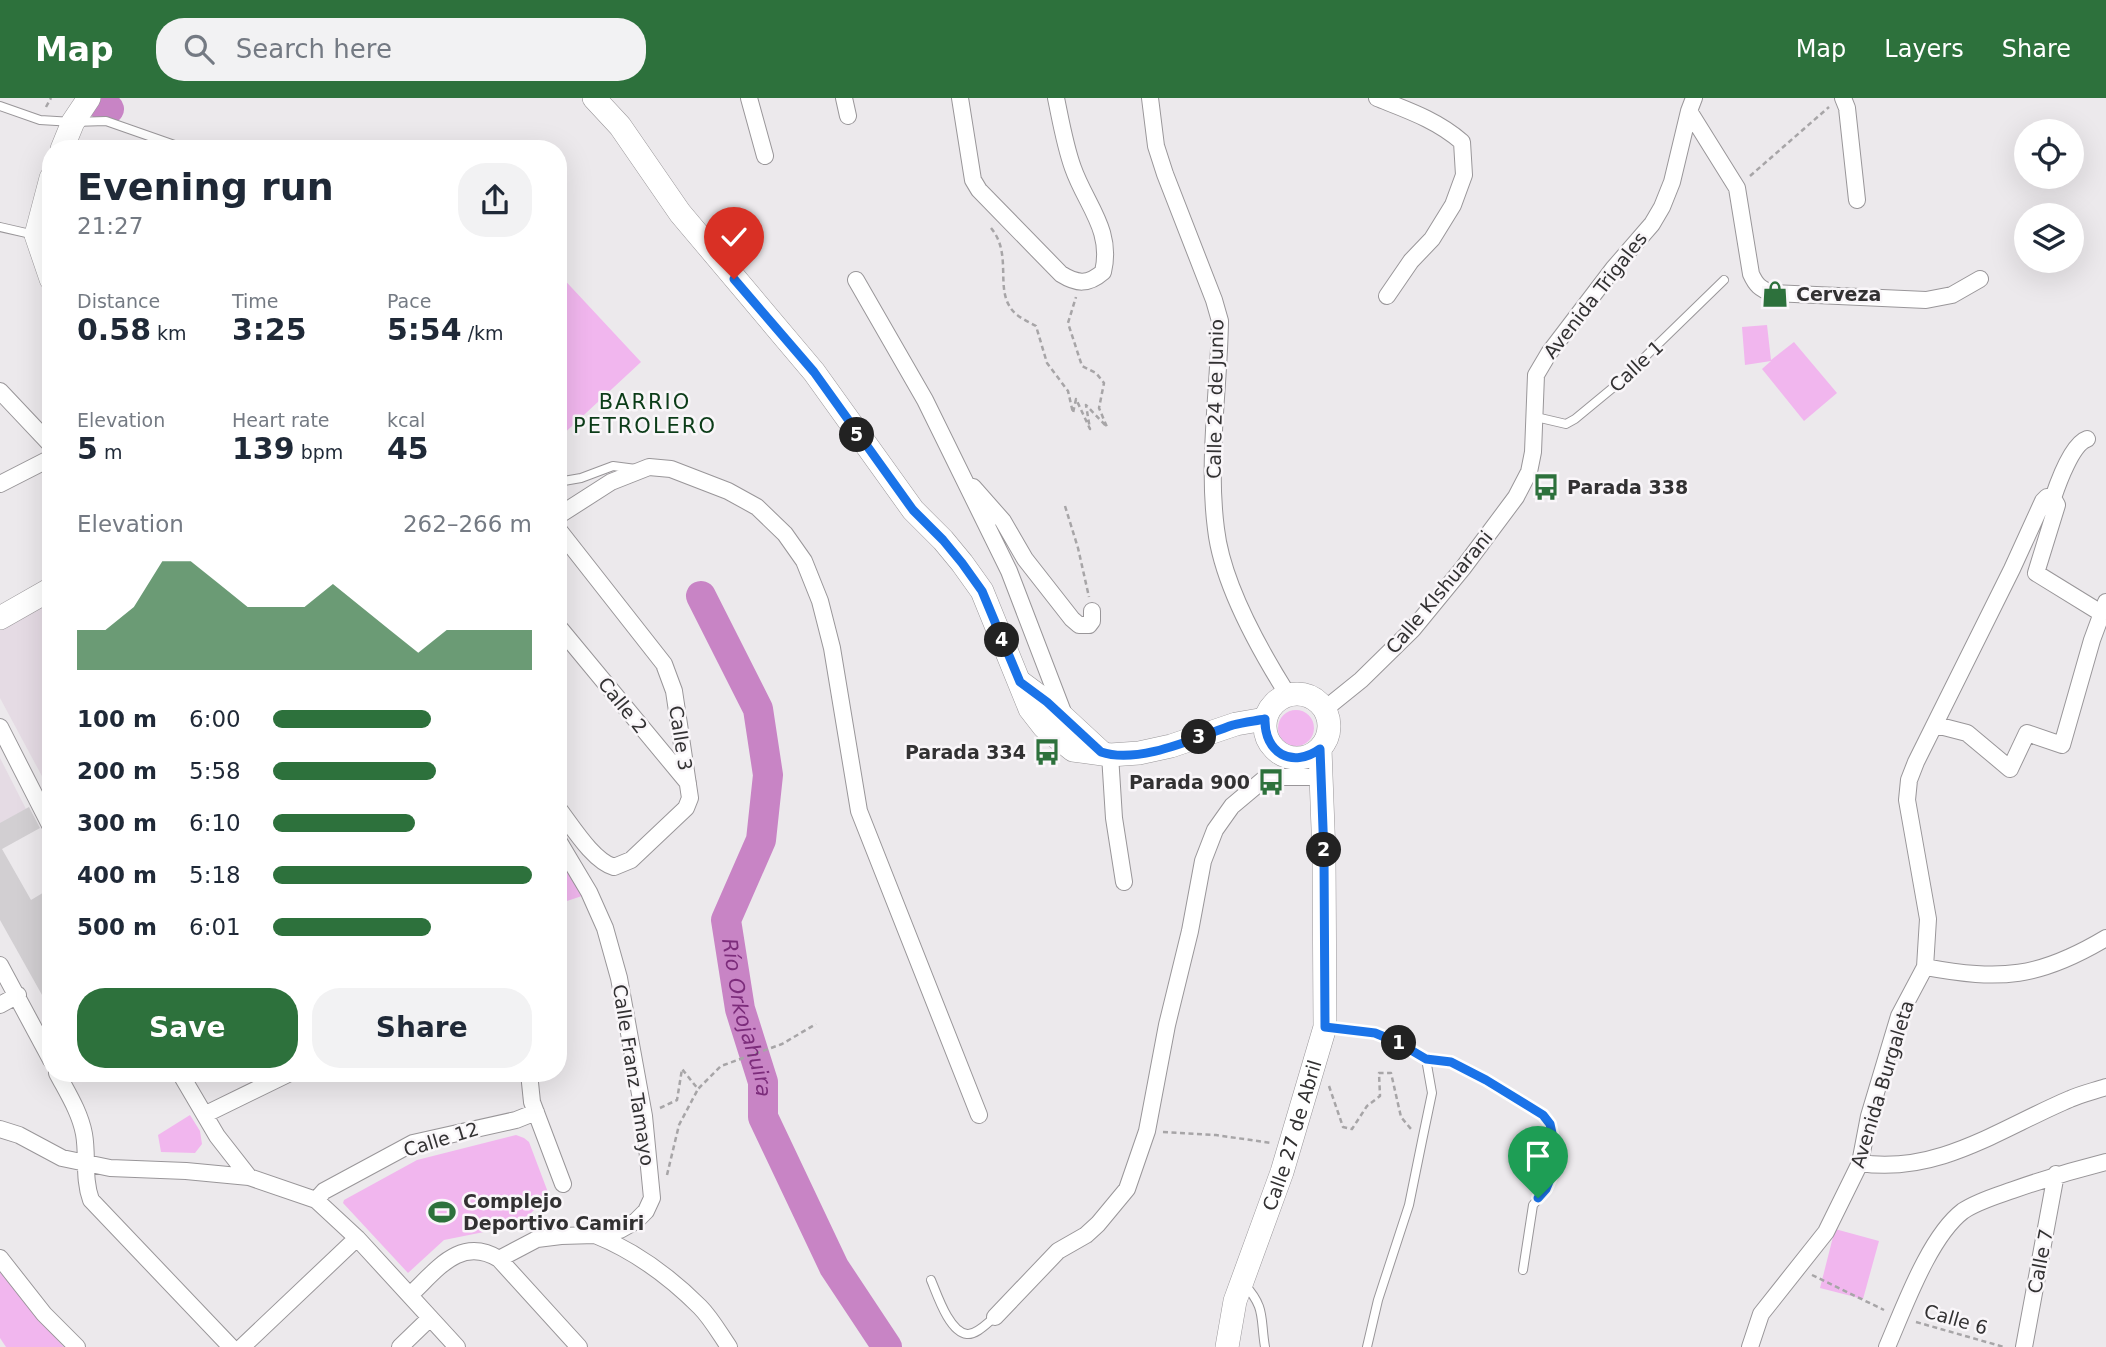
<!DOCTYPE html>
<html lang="en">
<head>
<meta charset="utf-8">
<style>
	:root { --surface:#fff; --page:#f2f2f3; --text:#1f2937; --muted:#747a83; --accent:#2d713c }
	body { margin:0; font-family:"DejaVu Sans",sans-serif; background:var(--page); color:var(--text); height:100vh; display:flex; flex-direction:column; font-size:26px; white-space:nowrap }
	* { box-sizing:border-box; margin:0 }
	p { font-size:23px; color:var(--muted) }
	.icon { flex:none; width:38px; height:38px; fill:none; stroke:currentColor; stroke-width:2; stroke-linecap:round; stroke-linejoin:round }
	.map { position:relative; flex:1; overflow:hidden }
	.sheet { position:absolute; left:42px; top:42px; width:525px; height:942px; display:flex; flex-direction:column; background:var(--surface); border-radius:28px; box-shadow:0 7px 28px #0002 }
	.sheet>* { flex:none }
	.tools { position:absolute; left:2014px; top:21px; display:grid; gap:14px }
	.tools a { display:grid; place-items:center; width:70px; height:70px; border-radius:50%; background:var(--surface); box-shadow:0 7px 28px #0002; font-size:35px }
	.pin { position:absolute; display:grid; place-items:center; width:60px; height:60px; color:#fff; margin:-72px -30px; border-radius:50% 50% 50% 0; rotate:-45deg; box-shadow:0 0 7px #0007 }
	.pin .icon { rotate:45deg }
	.km { position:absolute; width:35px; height:35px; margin:-18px; border-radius:50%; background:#222; color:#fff; font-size:19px; line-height:35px; text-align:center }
	.round { display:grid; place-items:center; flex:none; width:74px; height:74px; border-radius:28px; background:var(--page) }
	.overview { display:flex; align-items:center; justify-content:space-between; height:119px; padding:0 35px }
	h1 { font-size:38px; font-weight:800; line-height:52px }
	.metrics { display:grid; grid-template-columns:repeat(3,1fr); gap:10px; height:119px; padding:7px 35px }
	.metrics div { display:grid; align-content:center }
	.metrics b { font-size:30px; font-weight:800 }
	.metrics small { font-size:19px; font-weight:400 }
	.metrics p { font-size:19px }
	.chart { height:196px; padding:14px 35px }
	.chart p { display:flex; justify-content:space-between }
	.chart svg { width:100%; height:126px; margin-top:7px; fill:var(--accent); opacity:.7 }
	.cta { display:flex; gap:14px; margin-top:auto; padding:14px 35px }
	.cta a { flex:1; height:80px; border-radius:28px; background:var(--accent); color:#fff; font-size:28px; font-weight:800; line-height:80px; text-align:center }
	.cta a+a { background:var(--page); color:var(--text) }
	ul { padding:0 35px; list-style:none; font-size:23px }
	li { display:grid; grid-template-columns:112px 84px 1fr; align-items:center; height:52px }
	li i { height:18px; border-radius:9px; background:var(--accent) }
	header { display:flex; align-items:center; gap:42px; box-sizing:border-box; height:98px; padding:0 35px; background:var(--accent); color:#fff }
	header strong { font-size:33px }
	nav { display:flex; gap:38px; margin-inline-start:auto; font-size:24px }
	.search { width:490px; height:63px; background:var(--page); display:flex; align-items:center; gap:18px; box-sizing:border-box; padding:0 24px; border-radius:28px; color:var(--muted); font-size:26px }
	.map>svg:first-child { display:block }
	.built { fill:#e5dbe4 }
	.green { fill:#f1b6ee }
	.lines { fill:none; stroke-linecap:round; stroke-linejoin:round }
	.river { stroke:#c884c5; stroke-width:30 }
	.building { fill:#d2cfd2 }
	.lane-casing { stroke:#999699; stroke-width:10 }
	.street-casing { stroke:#999699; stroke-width:18 }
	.secondary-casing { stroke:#999699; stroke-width:24 }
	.path { stroke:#a7a5a7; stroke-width:2.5; stroke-dasharray:5 3.5; stroke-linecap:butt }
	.lane { stroke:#fff; stroke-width:8 }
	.street { stroke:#fff; stroke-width:16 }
	.secondary { stroke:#fff; stroke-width:23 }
	.route-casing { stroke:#fff; stroke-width:14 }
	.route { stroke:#1a73e8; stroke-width:9 }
	.labels { text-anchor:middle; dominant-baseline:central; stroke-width:5; stroke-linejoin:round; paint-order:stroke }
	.poi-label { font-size:19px; font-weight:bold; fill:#323132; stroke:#f9f6f9; text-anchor:start }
	.street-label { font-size:19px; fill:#323132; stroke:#f9f6f9 }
	.neighbourhood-label { font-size:21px; letter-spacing:2px; fill:#0b3c18; stroke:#f9f6f9 }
	.water-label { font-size:21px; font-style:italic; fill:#7c2c7b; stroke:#f9f6f9 }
</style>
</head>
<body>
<header>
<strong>Map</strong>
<div class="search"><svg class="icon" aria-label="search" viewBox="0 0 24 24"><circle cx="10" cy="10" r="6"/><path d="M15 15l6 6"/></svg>Search here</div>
<nav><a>Map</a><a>Layers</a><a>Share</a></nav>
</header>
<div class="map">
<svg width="2106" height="1249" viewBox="0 0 2106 1249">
	<rect width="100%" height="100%" fill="#ece9ec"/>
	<path class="built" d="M 51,498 L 51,695 L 0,600 L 0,523 Z
		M 0,660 L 26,711 L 0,726 Z"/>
	<path class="green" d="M 558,175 L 641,264 L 558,341 Z
		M 1767,227 L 1771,262 L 1794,244 L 1837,295 L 1804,323 L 1762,271 L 1771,263 L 1745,267 L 1742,229 Z
		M1278 630a18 18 0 1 1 36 0a18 18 0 1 1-36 0Z
		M 558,757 L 582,798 L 558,806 Z
		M 190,1017 L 200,1033 L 202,1046 L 195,1055 L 161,1054 L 158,1037 Z
		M 516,1037 L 524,1040 L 529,1044 L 549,1097 L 522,1124 L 514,1128 L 444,1142 L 408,1175 L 343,1105 L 344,1102 L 417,1062 Z
		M 1835,1131 L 1879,1143 L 1863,1201 L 1820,1190 Z
		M 0,1173 L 35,1218 L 64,1249 L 6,1249 L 0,1240 Z"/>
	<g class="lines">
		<g class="river">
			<path d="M 91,0 L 109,11"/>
			<path id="s1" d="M 701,498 L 758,611 L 768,677 L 761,742 L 726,822 L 740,911 L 763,984 L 763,1019 L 834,1169 L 887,1249"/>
		</g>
	</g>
	<path class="building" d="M 29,709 L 40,730 L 2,751 L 31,802 L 51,790 L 51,913 L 0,822 L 0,725 Z"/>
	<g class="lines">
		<defs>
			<path id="lane" d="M 0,8 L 40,22 L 73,24 L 106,23 L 186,51
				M 0,129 L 35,137
				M 1536,319 L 1566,326 L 1575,321 L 1615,288 L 1724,182
				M 558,384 L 581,380 L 613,368 L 636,371
				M 1328,929 L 1375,935 L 1399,945 L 1426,961 L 1451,964 L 1486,982 L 1543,1018 L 1550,1026 L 1553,1040 L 1551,1079 L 1547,1091 L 1533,1107 L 1523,1172
				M 931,1182 C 937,1196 949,1234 967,1236 C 977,1237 988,1224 995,1219
				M 1244,1186 C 1266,1210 1260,1219 1265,1249
				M 1367,1249 L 1378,1202 L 1409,1107 L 1422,1043 L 1432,995 L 1426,961"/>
			<path id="street" d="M 749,0 L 765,58
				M 844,0 L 848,18
				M 960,0 L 973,82 L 979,92 L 1061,176 C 1077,186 1088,187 1103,174 C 1113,132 1086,107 1073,70 C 1065,48 1061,24 1056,0
				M 1150,0 L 1156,48 L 1165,76 L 1214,202 L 1220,223 C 1219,292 1207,362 1216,431 C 1222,484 1259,551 1288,597
				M 1377,0 C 1407,12 1437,22 1462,44 L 1464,77 L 1453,107 L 1432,141 L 1411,163 L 1387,198
				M 1843,0 L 1847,10 L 1857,102
				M 1689,13 L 1737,90 L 1751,176 C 1756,187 1760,191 1772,195 L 1926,202 L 1952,197 L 1980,181
				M 856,182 L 925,302 L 1009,473 L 1063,614
				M 0,293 L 51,347
				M 2087,341 C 2072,346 2058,385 2053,400 L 2057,407 L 2036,475 L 2101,515
				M 0,386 L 51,360
				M 973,389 L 1003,423 L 1025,461 L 1072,521 L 1079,527 L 1089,527 L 1092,523 L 1092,513
				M 558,418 L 611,384 L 649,369 L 671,371 L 728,393 L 757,409 L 785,436 L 804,463 L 820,503 L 832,550 L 859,713 L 979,1017
				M 558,431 L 664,566 L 674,593 L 690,700 L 686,710 L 631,762 L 614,769 C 593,763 572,728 558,710
				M 558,528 L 688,685
				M 1325,611 L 1361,582 L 1413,531 L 1463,470 L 1516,399 L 1529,374 L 1533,354 L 1536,277 L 1549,255 L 1613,171 L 1652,126 L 1662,109 L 1672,84 L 1689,13 L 1694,0
				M 1936,627 L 1967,635 L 2010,671 L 2027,635 L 2062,647 L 2092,542 L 2106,504
				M 0,629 L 51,729
				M 1110,657 L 1114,720 L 1124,784
				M 0,867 L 51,962
				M 1925,869 C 2001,883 2039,880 2106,840
				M 0,907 L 18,897
				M 57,975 C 67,994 80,1014 84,1036 C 88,1058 83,1080 91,1102 L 231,1249
				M 180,975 L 217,1038 L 249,1079 L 316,1102 L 357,1140 L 457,1249
				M 529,975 L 532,1004 L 563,1086
				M 206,1016 L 290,975
				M 0,1031 L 19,1037 L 62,1060 L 110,1070 L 186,1073 L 249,1079
				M 1860,1065 C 1938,1077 2001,1030 2070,1001 C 2081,996 2094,993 2106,989
				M 316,1102 L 324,1093 L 413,1045 L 516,1022 L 536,1014
				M 595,1137 C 635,1153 669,1178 700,1209 C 711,1220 720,1236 729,1249
				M 0,1160 L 44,1216 L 77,1249
				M 499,1161 L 537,1141 L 561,1138 L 595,1137 L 620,1132 L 636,1123 L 646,1113 L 652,1100 L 644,1018 L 619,880 L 605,830 L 589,794 L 558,742
				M 410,1197 C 436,1173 460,1137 499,1161 L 579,1249
				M 995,1219 L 1058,1153 L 1086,1137 L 1098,1126 L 1127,1091 L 1147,1033 L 1167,927 L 1190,833 L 1203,763 L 1215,732 L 1232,708 L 1263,682 L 1275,679 L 1321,679
				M 242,1249 L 357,1140
				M 400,1249 L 430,1220
				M 1750,1249 L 1761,1216 L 1826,1134 L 1860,1065 L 1869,1018 L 1899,918 L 1925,869 L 1928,821 L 1907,702 L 1909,682 L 1916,664 L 2012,471 L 2043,403 L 2047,399 L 2053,400
				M 1887,1249 C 1904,1210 1929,1139 1963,1113 C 1978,1103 1996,1098 2013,1092 C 2044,1081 2074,1072 2106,1064
				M 2024,1249 L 2056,1076"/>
			<g id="secondary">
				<path d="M 594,0 L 620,28 L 680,115 L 814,274 L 913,412 L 943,442 L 962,465 L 982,493 L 1030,611 L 1044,629 L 1073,652 L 1110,657 L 1139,655 L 1171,648 L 1236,626 L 1265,621"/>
				<path d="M 62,51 L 73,24 L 89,0"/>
				<path d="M 51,80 L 36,137 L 51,181"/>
				<path d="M 0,520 L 51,491"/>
				<path d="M 1020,584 L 1047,604 L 1101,654"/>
				<circle cx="1297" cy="628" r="32"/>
				<path id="s2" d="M 1227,1249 L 1235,1203 L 1282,1074 L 1325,929 L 1324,757 L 1320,651"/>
			</g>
		</defs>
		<use href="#lane" class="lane-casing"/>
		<use href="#street" class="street-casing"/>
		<use href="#secondary" class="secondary-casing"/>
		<path class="path" d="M 46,9 L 51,0
			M 1750,78 L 1829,9
			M 991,130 C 1012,155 996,188 1010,209 C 1015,218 1027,223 1036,228 L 1047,265 L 1068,293 L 1073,315 L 1076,301 L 1090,331 L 1086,307 L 1107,329 L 1099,310 L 1104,285 L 1096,275 L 1082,268 L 1068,225 L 1076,199
			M 1065,408 L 1078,450 L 1089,499
			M 1329,988 L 1343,1029 L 1352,1031 L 1367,1008 L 1380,998 L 1379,975 L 1391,975 L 1401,1019 L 1411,1031
			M 660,1010 L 677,1002 L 682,971 L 698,991 L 721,968 L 782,946 L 816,926
			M 1163,1034 L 1216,1037 L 1271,1045
			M 667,1077 L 679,1027 L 698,991
			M 1812,1177 L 1884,1212
			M 1916,1224 L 2004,1249"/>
		<use href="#lane" class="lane"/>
		<use href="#street" class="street"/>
		<use href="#secondary" class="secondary"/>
	</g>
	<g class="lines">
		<defs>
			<path id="route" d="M 734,181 L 814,274 L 913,412 L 943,442 L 962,465 L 982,493 L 1020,584 L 1047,604 L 1101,654 C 1139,667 1197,639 1233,627 C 1244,624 1255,623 1265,621 C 1264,655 1292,671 1320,651 L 1324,757 L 1325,929 L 1375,935 L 1399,945 L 1426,961 L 1451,964 L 1486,982 L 1543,1017 L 1550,1026 L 1553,1040 L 1551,1079 L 1546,1091 L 1538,1100"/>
		</defs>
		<use href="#route" class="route-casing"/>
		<use href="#route" class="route"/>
	</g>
	<defs>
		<symbol id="shop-bare" viewBox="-9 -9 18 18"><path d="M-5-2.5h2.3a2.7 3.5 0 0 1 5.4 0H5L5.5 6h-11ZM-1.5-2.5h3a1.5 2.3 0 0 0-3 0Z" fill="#2d713c" stroke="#f9f6f9" stroke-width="2.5" paint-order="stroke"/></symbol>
		<symbol id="bus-bare" viewBox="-9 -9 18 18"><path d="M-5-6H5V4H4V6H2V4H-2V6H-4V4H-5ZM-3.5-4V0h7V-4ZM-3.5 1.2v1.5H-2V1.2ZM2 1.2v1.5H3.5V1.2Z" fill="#2d713c" stroke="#f9f6f9" stroke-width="2.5" paint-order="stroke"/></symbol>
		<symbol id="stadium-bare" viewBox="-9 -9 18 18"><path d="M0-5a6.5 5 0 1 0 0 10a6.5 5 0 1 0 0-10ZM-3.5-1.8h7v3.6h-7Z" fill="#2d713c" stroke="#f9f6f9" stroke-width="2.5" paint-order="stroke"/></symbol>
	</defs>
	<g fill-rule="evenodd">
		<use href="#shop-bare" x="1756" y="177" width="38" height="38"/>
		<use href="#bus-bare" x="1527" y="370" width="38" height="38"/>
		<use href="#bus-bare" x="1028" y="635" width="38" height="38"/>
		<use href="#bus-bare" x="1252" y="665" width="38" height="38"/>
		<use href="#stadium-bare" x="423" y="1095" width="38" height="38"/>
	</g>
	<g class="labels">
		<g class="poi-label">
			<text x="1796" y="196">Cerveza</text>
			<text x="1567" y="389">Parada 338</text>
			<text x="1026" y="654" text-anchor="end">Parada 334</text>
			<text x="1250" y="684" text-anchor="end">Parada 900</text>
			<text x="463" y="1103">Complejo<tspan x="463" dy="22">Deportivo Camiri</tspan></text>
		</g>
		<g class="street-label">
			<text transform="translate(1595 197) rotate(-52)">Avenida Trigales</text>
			<text transform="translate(1636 268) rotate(-43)">Calle 1</text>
			<text transform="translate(1215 301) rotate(-89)">Calle 24 de Junio</text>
			<text transform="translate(1439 494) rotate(-50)">Calle KIshuarani</text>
			<text transform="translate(623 607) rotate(51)">Calle 2</text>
			<text transform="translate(681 640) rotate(81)">Calle 3</text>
			<text transform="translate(634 977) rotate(81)">Calle Franz Tamayo</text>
			<text transform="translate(1882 986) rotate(-73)">Avenida Burgaleta</text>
			<text stroke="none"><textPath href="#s2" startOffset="222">Calle 27 de Abril</textPath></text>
			<text transform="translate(441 1041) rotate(-17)">Calle 12</text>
			<text transform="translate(2040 1163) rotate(-79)">Calle 7</text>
			<text transform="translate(1956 1221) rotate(16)">Calle 6</text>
		</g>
		<g class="neighbourhood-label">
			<text x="645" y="304">BARRIO<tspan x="645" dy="24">PETROLERO</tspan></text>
		</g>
		<g class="water-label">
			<text stroke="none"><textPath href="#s1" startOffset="446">Río Orkojahuira</textPath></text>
		</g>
	</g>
</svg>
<div class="tools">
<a><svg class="icon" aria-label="locate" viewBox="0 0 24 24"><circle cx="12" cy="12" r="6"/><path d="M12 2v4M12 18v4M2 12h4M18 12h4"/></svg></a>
<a><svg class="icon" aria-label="layers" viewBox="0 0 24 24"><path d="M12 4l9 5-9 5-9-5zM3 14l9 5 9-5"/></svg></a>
</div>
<div class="pin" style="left:1538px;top:1100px;background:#1e9e55"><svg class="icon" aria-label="arrive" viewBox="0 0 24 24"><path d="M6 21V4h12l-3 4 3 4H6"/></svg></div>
<div class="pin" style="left:734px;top:181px;background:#d93025"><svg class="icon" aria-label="check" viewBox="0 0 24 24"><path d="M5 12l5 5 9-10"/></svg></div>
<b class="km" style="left:1399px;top:945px">1</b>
<b class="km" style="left:1324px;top:752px">2</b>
<b class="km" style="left:1199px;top:639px">3</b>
<b class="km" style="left:1002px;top:542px">4</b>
<b class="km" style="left:857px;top:337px">5</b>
<section class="sheet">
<div class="overview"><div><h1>Evening run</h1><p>21:27</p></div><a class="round"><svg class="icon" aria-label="share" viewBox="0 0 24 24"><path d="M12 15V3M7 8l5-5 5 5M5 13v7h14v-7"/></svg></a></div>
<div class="metrics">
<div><p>Distance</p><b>0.58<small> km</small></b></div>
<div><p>Time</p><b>3:25</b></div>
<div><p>Pace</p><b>5:54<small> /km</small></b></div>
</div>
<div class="metrics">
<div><p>Elevation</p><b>5<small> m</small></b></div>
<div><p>Heart rate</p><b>139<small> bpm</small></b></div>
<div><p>kcal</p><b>45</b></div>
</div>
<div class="chart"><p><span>Elevation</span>262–266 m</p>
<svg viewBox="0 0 160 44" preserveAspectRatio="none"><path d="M0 44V30L10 30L20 22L30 6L40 6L50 14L60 22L70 22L80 22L90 14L100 22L110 30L120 38L130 30L140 30L150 30L160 30V44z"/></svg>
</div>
<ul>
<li><b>100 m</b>6:00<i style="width:61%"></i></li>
<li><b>200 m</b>5:58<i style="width:63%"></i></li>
<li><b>300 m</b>6:10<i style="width:55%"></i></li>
<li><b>400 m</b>5:18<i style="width:100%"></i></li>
<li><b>500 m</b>6:01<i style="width:61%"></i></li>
</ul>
<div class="cta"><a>Save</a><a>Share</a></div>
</section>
</div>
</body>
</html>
